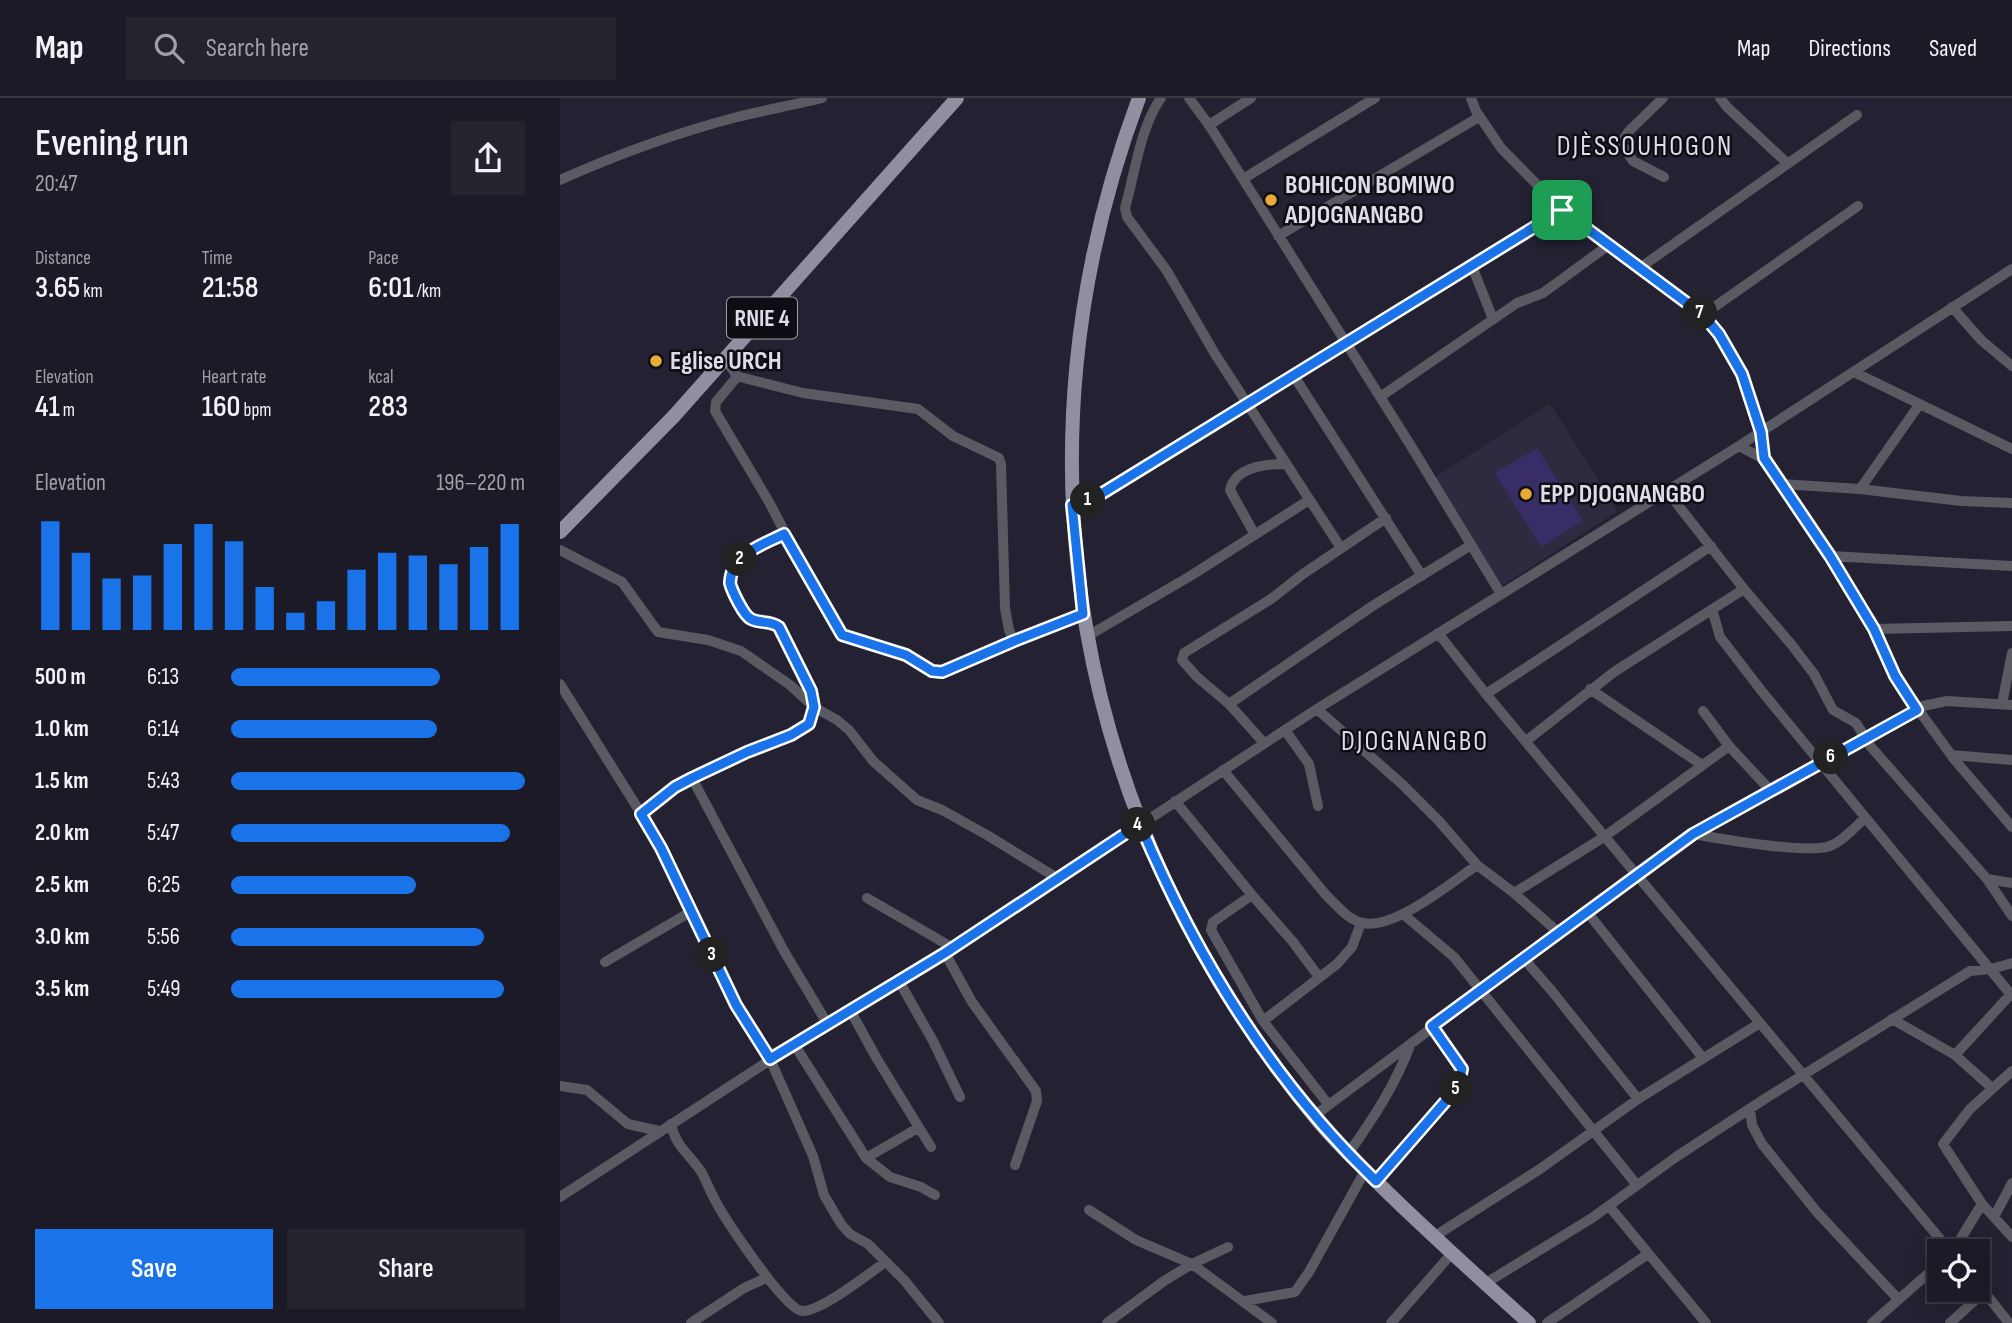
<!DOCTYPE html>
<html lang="en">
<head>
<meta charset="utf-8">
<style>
	:root { --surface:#1b1a26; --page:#24232e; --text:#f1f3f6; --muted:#a0a1a7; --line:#393843; --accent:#1a73e8 }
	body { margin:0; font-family:"Sofia Sans Condensed",sans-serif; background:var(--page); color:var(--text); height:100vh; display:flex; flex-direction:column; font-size:26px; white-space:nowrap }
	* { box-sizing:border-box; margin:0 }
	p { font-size:23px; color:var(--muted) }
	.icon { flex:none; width:38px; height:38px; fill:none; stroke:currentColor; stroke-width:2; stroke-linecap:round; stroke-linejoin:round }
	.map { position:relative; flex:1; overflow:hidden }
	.sheet { display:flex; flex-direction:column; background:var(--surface); width:560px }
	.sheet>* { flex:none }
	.tools { position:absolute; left:1367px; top:1141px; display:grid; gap:14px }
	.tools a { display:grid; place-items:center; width:63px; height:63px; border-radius:0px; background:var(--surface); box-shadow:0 4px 18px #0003,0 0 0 2px var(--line); font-size:35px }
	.pin { position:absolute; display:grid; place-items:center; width:60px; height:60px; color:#fff; margin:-30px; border-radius:14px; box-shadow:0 4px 10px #0006 }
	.km { position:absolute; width:35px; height:35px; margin:-18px; border-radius:50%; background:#222; color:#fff; font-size:19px; line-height:35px; text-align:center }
	.round { display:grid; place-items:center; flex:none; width:74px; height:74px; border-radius:0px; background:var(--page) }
	.overview { display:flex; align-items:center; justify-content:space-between; height:119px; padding:0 35px }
	h1 { font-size:38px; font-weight:600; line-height:52px }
	.stats { display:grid; grid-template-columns:repeat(3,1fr); gap:10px; height:119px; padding:7px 35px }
	.stats div { display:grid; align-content:center }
	.stats b { font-size:30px; font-weight:600 }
	.stats small { font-size:19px; font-weight:400 }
	.stats p { font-size:19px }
	.chart { height:196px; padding:14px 35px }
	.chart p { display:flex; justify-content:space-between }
	.chart svg { width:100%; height:126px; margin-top:7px; stroke:var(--accent); stroke-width:6 }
	.button { display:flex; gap:14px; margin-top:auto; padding:14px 35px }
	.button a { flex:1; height:80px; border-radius:0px; background:var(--accent); color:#fff; font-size:28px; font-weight:600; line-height:80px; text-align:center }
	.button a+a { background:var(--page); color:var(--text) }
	ul { padding:0 35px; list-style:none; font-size:23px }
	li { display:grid; grid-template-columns:112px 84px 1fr; align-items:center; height:52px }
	li i { height:18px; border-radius:9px; background:var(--accent) }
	header { display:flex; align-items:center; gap:42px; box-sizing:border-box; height:98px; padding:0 35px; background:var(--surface); border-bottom:2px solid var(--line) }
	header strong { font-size:33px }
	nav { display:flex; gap:38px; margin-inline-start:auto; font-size:24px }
	.search { width:490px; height:63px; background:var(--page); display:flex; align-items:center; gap:18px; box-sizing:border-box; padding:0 24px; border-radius:0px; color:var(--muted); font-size:26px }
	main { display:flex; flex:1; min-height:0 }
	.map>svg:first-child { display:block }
	.built { fill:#2e2b40 }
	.green { fill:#382d66 }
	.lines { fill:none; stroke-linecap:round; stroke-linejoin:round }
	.minor { stroke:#5a5a62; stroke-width:10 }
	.major { stroke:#908fa0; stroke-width:14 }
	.route-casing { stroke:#fff; stroke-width:14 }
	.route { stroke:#1a73e8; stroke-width:9 }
	.poi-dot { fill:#e9ab37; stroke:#0d0d14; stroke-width:2.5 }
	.labels { text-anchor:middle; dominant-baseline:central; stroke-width:5; stroke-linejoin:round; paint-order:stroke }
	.shield { fill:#0d0d14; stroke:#9f9fa8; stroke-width:2 }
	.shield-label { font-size:24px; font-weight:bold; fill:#dedde8 }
	.poi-label { font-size:26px; font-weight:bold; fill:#dedde8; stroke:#0d0d14; text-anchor:start }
	.neighbourhood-label { font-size:28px; letter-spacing:2px; fill:#dedde8; stroke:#0d0d14 }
</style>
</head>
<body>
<header>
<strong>Map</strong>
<div class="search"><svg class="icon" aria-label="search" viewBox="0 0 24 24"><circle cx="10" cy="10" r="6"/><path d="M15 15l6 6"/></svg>Search here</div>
<nav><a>Map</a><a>Directions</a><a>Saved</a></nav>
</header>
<main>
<section class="sheet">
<div class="overview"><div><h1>Evening run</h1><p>20:47</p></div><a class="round"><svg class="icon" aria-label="share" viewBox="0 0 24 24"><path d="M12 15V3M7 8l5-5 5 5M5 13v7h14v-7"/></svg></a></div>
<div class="stats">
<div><p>Distance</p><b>3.65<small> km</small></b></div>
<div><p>Time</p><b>21:58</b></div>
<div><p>Pace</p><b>6:01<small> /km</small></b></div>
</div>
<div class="stats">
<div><p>Elevation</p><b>41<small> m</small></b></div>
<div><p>Heart rate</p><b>160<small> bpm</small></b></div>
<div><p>kcal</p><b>283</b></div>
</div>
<div class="chart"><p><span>Elevation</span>196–220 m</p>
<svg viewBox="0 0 160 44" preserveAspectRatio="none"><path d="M5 44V6M15 44V17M25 44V26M35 44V25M45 44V14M55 44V7M65 44V13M75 44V29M85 44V38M95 44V34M105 44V23M115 44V17M125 44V18M135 44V21M145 44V15M155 44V7"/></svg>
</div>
<ul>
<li><b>500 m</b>6:13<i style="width:71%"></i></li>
<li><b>1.0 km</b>6:14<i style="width:70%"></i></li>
<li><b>1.5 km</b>5:43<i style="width:100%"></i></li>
<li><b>2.0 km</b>5:47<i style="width:95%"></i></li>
<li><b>2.5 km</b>6:25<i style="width:63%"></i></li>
<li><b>3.0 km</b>5:56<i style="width:86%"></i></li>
<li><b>3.5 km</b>5:49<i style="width:93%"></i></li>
</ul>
<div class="button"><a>Save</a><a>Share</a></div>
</section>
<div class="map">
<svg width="1452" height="1225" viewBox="0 0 1452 1225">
	<rect width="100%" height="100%" fill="#242232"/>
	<path class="built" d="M 990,306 L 1058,413 L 941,488 L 875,379 Z"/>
	<path class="green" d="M 977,350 L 1023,423 L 981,449 L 935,375 Z"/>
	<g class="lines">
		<path class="minor" d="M 601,0 C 580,30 575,75 565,110 L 567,119 L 607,173 L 655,256 L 781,450
			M 629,0 L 649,27 L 851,348 L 941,496
			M 911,0 L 916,13 L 941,50 L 1002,112 L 1143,217 L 1159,236 L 1182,276 L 1201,334 L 1204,361 L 1270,458 L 1314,531 L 1344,592 L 1394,661 L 1452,729
			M 1103,0 L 1069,33 L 1061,45 L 1073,63 L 1104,79
			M 1160,0 L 1167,9 L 1227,65
			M 649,27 L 691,0
			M 683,81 L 815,0
			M 0,82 C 58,56 116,35 177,19 C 205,12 234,7 262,0
			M 718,138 L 919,19
			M 912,168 L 933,221
			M 1081,169 L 1297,17
			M 1392,209 L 1421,242 L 1452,268
			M 1143,217 L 1298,108
			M 165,261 L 175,275 L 176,280 L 156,304 L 155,313 L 209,404 L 266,513 L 282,537 L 346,557 L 372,573 L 382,574 L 454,543 L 523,516
			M 1294,274 L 1452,351
			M 176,278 L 243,295 L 358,311 L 393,338 L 439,360 L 441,366 L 445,510 L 449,532 L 454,543
			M 734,278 L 862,478
			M 820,299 L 957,205 L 983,195 L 1050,146
			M 1179,348 L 1204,361
			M 1221,386 L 1300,391 L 1401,403 L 1452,405
			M 1300,391 L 1359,307
			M 1106,392 L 1184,491 L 1231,546 L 1254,576 L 1273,612 L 1296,625 L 1311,649 L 1427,781 L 1452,818
			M 512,407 L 542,396 L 1002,112
			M 695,437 L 670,392 C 675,369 705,366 725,366
			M 0,452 L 62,484 L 98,534 L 148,542 L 181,553 L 230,587 L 254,609 L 277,622 L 289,632 L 313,663 L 357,702 L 382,712 L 427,737 L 497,780
			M 1270,458 L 1452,468
			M 1152,511 L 1160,539 L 1204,596 L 1452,898
			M 1314,531 L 1452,528
			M 878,535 L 926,596 L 1390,1153
			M 526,539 L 632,477 L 749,402
			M 0,586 L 92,733 L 176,907 L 210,961 L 253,1058 L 264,1097 L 281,1126 L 290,1136 L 308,1146 L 344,1182 L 379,1225
			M 1030,591 L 1142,667
			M 926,596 L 1151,448
			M 669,606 L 814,507 L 911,447
			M 1442,606 L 1452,555
			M 757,611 L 843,687 L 878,722 L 917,767 L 954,795 L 999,835
			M 1143,613 L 1169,648 L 1210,692
			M 725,632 L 749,666 L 758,708
			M 966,643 L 1054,574 L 1184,491
			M 704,645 L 669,606 L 637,579 L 622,562 L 624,555 L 711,501 L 743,476 L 826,420
			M 1391,657 L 1452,662
			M 663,672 L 766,797 C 776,807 786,819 799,824 C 830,836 892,784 917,767
			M 132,680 L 224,853 L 267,925
			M 615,703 L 692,797 L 733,844 L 759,879
			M 81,716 L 115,689 L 132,680 L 187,654 L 231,637 L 249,626 C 262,593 234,558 219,529 C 210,522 200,526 191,521 C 182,516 173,495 170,485 C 171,456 202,447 224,436
			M 1133,736 C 1161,741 1247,756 1270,748 C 1283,743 1295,729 1305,720
			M 1427,781 L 1452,785
			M 954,795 L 1044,739 L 1169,648
			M 692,797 L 653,824 L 651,832 L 703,923 L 768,1006
			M 307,800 L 393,850
			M 1028,815 L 1142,959
			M 843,816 L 894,859 L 1076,1086
			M 385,855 L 412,904 L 476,993 L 477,1003 L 455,1067
			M 964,861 L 991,892 L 1078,1001
			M 45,864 L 132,813
			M 339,883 L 373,943 L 400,999
			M 290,912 L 317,961 L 371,1049
			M 1332,921 L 1395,957 L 1432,990
			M 703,923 L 777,866 L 792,849 L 801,825
			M 234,946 L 306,1060 L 330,1079 L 361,1089 L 375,1097
			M 1395,957 L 1451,896
			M 1452,973 L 1410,1011 L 1383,1046 L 1422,1106 L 1452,1139
			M 0,988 L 27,992 L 68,1026 L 99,1033
			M 1190,1012 L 1192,1027 L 1202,1046 L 1256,1113 L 1338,1201
			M 754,1018 L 1108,754 L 1167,716 L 1363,608 L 1387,603 L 1452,607
			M 111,1026 C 116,1050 130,1056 142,1075 C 147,1085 151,1095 156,1104 C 166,1122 225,1212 242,1213 C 260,1214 309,1176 325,1164
			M 788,1056 C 813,1021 836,986 851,945
			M 306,1060 L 358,1030
			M 816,1083 L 898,989 L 902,971 L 872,928
			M 0,1099 L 267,925 L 385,855 L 757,611 L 1179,348 L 1452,171
			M 1049,1108 L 1146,1225
			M 529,1112 L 576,1142 L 632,1166 L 668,1149
			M 1434,1119 L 1452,1085
			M 875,1138 L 980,1071 L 1078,1001 L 1200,925
			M 1393,1153 L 1422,1106
			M 926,1185 L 1032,1120 L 1116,1059 L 1203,1002 L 1410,873 L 1431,871 L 1452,865
			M 1418,1186 L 1449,1225
			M 685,1203 L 735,1194 L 749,1174 L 805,1073
			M 131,1225 L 184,1190 L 206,1180
			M 547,1225 L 604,1183 L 632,1166 L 712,1225
			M 831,1225 L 893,1154
			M 987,1225 L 1088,1156
			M 1312,1225 L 1379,1166
			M 1390,1225 L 1424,1194"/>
		<path class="major" d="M 579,0 C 446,354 514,726 754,1018 C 774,1043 798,1065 821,1088 C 869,1135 919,1180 969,1225
			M 0,434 L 114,318 L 397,0"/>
	</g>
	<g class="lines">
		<defs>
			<path id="route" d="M 1002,112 L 1143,217 L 1159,236 L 1182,276 L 1201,334 L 1204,360 L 1270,458 L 1314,531 L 1335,578 L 1357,612 L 1133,736 L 872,928 L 902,971 L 898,989 L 816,1083 C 712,983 636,859 580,726 L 385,855 L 210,961 L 176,907 L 101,750 L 81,716 L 115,689 L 132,680 L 187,654 L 231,637 L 249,626 L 254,609 L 251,593 L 219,529 C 210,522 200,526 191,521 C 184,518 172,493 170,485 C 171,456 202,447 224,436 L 282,537 L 346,557 L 372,573 L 382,574 L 454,543 L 523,516 L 512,407 L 541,396 Z"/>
		</defs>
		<use href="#route" class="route-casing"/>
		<use href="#route" class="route"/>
	</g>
	<g class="poi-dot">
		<circle cx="711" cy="102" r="7"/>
		<circle cx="96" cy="263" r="7"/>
		<circle cx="966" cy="396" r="7"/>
	</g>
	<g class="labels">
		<rect class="shield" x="167" y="199.5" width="70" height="41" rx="5"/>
		<g class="shield-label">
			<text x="202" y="220">RNIE 4</text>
		</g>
		<g class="poi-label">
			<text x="725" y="87">BOHICON BOMIWO<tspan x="725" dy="30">ADJOGNANGBO</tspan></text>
			<text x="110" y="263">Eglise URCH</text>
			<text x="980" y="396">EPP DJOGNANGBO</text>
		</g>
		<g class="neighbourhood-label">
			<text x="1085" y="48">DJÈSSOUHOGON</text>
			<text x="855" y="643">DJOGNANGBO</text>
		</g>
	</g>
</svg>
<div class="tools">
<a><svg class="icon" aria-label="locate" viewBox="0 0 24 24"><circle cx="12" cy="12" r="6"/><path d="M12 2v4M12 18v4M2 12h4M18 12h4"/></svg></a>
</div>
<div class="pin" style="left:1002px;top:112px;background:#1e9e55"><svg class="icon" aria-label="arrive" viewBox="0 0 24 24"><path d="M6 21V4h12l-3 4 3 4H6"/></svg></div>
<b class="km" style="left:528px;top:402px">1</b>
<b class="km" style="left:180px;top:461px">2</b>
<b class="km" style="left:152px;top:857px">3</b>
<b class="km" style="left:578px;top:727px">4</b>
<b class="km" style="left:896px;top:991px">5</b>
<b class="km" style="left:1271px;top:659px">6</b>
<b class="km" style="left:1140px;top:215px">7</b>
</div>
</main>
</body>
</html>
